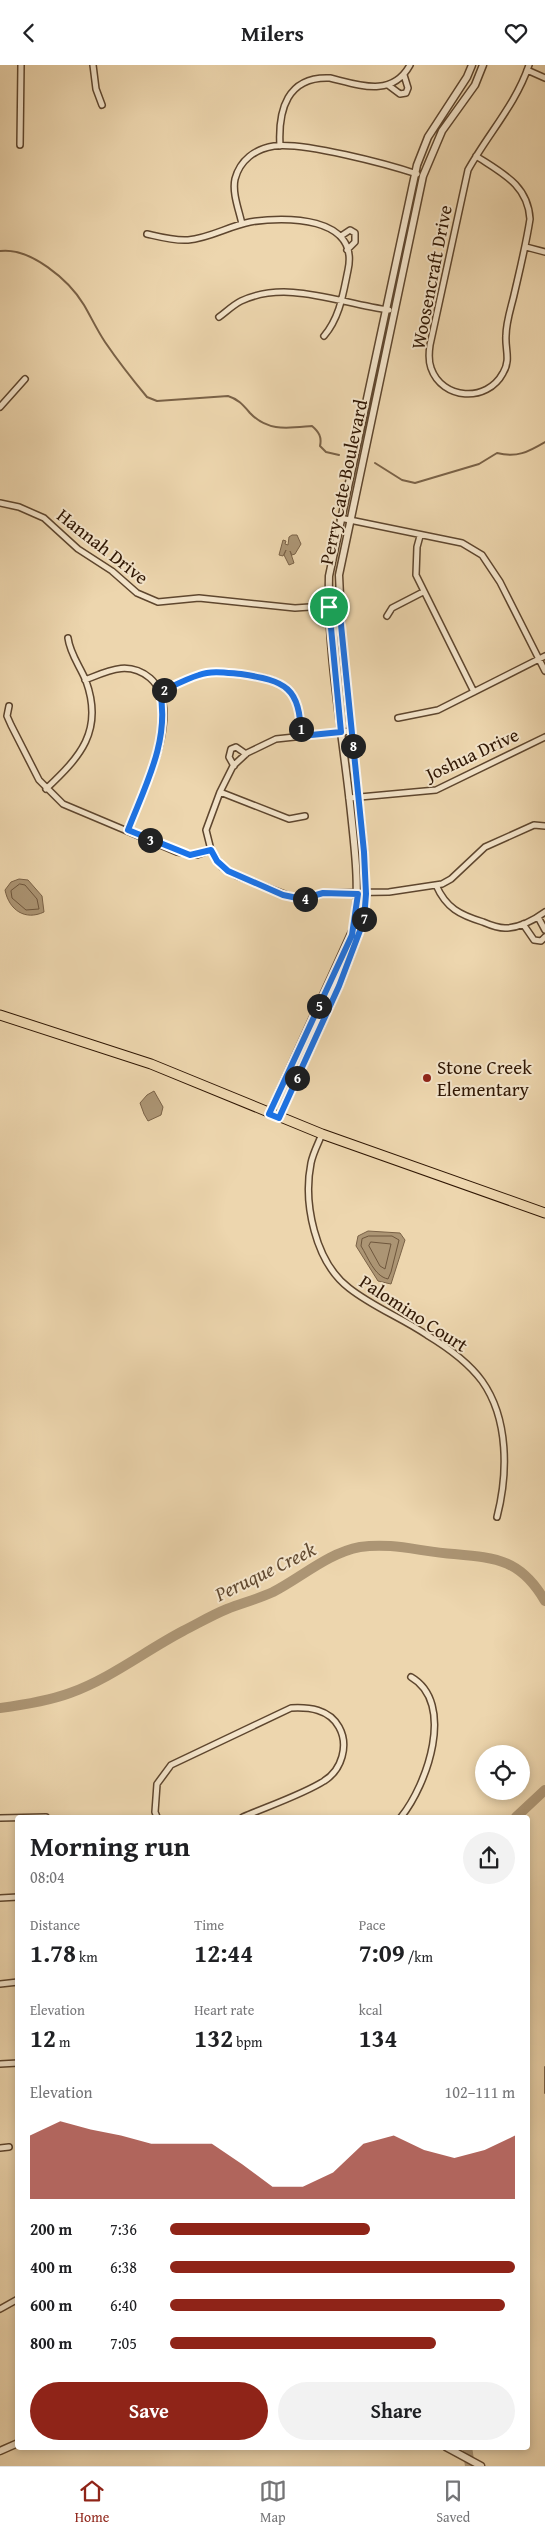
<!DOCTYPE html>
<html lang="en">
<head>
<meta charset="utf-8">
<style>
	:root { --surface:#fff; --page:#f2f2f2; --text:#202124; --muted:#757577; --line:#e0e0e0; --accent:#8f2418 }
	body { margin:0; font-family:"Gentium Book Plus",serif; background:var(--page); color:var(--text); height:100vh; display:flex; flex-direction:column; font-size:19px; white-space:nowrap }
	* { box-sizing:border-box; margin:0 }
	p { font-size:16px; color:var(--muted) }
	.icon { flex:none; width:28px; height:28px; fill:none; stroke:currentColor; stroke-width:2; stroke-linecap:round; stroke-linejoin:round }
	.map { position:relative; flex:1; overflow:hidden }
	.sheet { position:absolute; left:15px; top:1750px; width:515px; height:635px; display:flex; flex-direction:column; background:var(--surface); border-radius:5px; box-shadow:0 2px 8px #0003 }
	.sheet>* { flex:none }
	.tools { position:absolute; left:475px; top:1680px; display:grid; gap:10px }
	.tools a { display:grid; place-items:center; width:55px; height:55px; border-radius:50%; background:var(--surface); box-shadow:0 2px 8px #0003; font-size:25px }
	.pin { position:absolute; display:grid; place-items:center; width:42px; height:42px; color:#fff; margin:-21px; border:2px solid #fff; border-radius:50%; box-shadow:0 1px 5px #0007 }
	.km { position:absolute; width:25px; height:25px; margin:-12px; border-radius:50%; background:#222; color:#fff; font-size:14px; line-height:25px; text-align:center }
	.round { display:grid; place-items:center; flex:none; width:52px; height:52px; border-radius:26px; background:var(--page) }
	.overview { display:flex; align-items:center; justify-content:space-between; height:85px; padding:0 15px }
	h1 { font-size:28px; font-weight:800; line-height:38px }
	.metrics { display:grid; grid-template-columns:repeat(3,1fr); gap:8px; height:85px; padding:5px 15px }
	.metrics div { display:grid; align-content:center }
	.metrics b { font-size:25px; font-weight:800 }
	.metrics small { font-size:14px; font-weight:400 }
	.metrics p { font-size:14px }
	.chart { height:140px; padding:10px 15px }
	.chart p { display:flex; justify-content:space-between }
	.chart svg { width:100%; height:90px; margin-top:5px; fill:var(--accent); opacity:.7 }
	.cta { display:flex; gap:10px; margin-top:auto; padding:10px 15px }
	.cta a { flex:1; height:58px; border-radius:30px; background:var(--accent); color:#fff; font-size:20px; font-weight:800; line-height:58px; text-align:center }
	.cta a+a { background:var(--page); color:var(--text) }
	ul { padding:0 15px; list-style:none; font-size:16px }
	li { display:grid; grid-template-columns:80px 60px 1fr; align-items:center; height:38px }
	li i { height:12px; border-radius:6px; background:var(--accent) }
	header { display:flex; justify-content:space-between; align-items:center; height:65px; padding:0 15px; background:var(--surface); font-size:22px; font-weight:800 }
	.tabs { display:flex; justify-content:space-around; align-items:center; height:70px; border-top:1px solid var(--line); background:var(--surface); font-size:14px; color:var(--muted) }
	.tabs a { display:grid; justify-items:center; gap:2px }
	.tabs .on { color:var(--accent) }
	.map>svg:first-child { display:block }
	.water { fill:#ac9574; stroke:#7a6247 }
	.lines { fill:none; stroke-linecap:round; stroke-linejoin:round }
	.shore { stroke:#6e563c; stroke-width:1 }
	.stream { stroke:#7a6247; stroke-width:2 }
	.river { stroke:#ac9574; stroke-width:10 }
	.minor-casing { stroke:#5e462e; stroke-width:8 }
	.tertiary-casing { stroke:#5e462e; stroke-width:9 }
	.primary-casing { stroke:#2f1603; stroke-width:11 }
	.minor { stroke:#f3e4ca; stroke-width:5 }
	.tertiary { stroke:#f3e4ca; stroke-width:6 }
	.primary { stroke:#edd6ae; stroke-width:9 }
	.route-casing { stroke:#fff; stroke-width:10 }
	.route { stroke:#1a73e8; stroke-width:6 }
	.poi-dot { fill:#8f2418; stroke:#f3e4ca; stroke-width:2 }
	.labels { text-anchor:middle; dominant-baseline:central; stroke-width:4; stroke-linejoin:round; paint-order:stroke }
	.street-label { font-size:19px; fill:#2f1603; stroke:#f3e4ca }
	.poi-label { font-size:19px; fill:#2f1603; stroke:#f3e4ca; text-anchor:start }
	.water-label { font-size:20px; font-style:italic; fill:#614930; stroke:#f3e4ca }
</style>
</head>
<body>
<header><svg class="icon" aria-label="back" viewBox="0 0 24 24"><path d="M15 5l-7 7 7 7"/></svg>Milers<svg class="icon" aria-label="heart" viewBox="0 0 24 24"><path d="M12 20l-8-8c-3-5 5-10 8-4 3-6 11-1 8 4z"/></svg></header>
<div class="map">
<svg width="545" height="2401" viewBox="0 0 545 2401">
	<rect width="100%" height="100%" fill="#edd6ae"/>
	<filter id="stains"><feTurbulence type="fractalNoise" baseFrequency=".004" numOctaves="4"/><feColorMatrix values="0 0 0 0 .2 0 0 0 0 .09 0 0 0 0 .02 0 0 0 .5 -.17"/></filter>
	<radialGradient id="worn" r=".72"><stop offset=".6" stop-color="#630" stop-opacity="0"/><stop offset="1" stop-color="#630" stop-opacity=".3"/></radialGradient>
	<path class="water" d="M 292,470 L 297,470 L 301,479 L 295,489 L 292,490 L 290,486 L 294,498 L 289,500 L 284,490 L 286,485 L 283,491 L 279,490 L 283,475 L 286,476 L 285,479 L 288,480 L 289,472 Z
		M 19,814 L 28,815 L 42,831 L 44,847 C 25,856 9,845 5,825 L 11,817 Z
		M 154,1026 L 163,1042 L 161,1050 L 148,1056 L 144,1049 L 140,1038 L 147,1030 Z
		M 368,1166 L 400,1168 L 405,1175 L 391,1219 L 378,1216 L 356,1181 L 358,1171 Z"/>
	<g class="lines">
		<path class="shore" d="M 20,819 L 25,820 L 37,834 L 39,844 L 26,845 L 12,833 L 11,826 Z
			M 369,1171 L 392,1171 L 399,1175 L 391,1207 L 388,1214 C 374,1211 368,1192 361,1181 L 362,1174 Z
			M 371,1177 L 391,1179 L 385,1204 L 380,1201 L 369,1181 Z"/>
		<path class="stream" d="M 0,186 C 30,182 69,215 84,240 C 91,252 97,265 105,277 C 118,296 132,314 147,332 L 157,336 L 228,331 C 238,334 243,340 250,348 C 268,367 288,363 312,361 C 319,367 322,372 320,381 L 326,387 L 339,390
			M 375,398 L 402,415 L 415,418 L 479,399 L 497,388 C 517,393 528,387 545,377
			M 545,2002 L 545,2028"/>
		<path class="river" d="M 0,1643 C 23,1640 48,1636 70,1628 C 111,1613 145,1586 183,1566 C 197,1559 212,1550 227,1544 C 242,1538 258,1534 273,1527 C 302,1512 328,1488 360,1482 C 393,1477 421,1487 454,1489 C 498,1493 521,1495 545,1536
			M 516,1752 L 545,1725
			M 467,2382 L 470,2401"/>
		<defs>
			<path id="minor" d="M 93,0 L 96,24 L 102,40
				M 527,5 L 545,13
				M 388,20 L 400,29 L 406,28 L 408,23 L 404,10
				M 20,80 L 21,0
				M 280,81 C 278,45 287,11 330,13 C 359,20 392,33 410,0
				M 476,91 C 502,108 528,120 530,154 C 526,180 520,204 514,230 C 511,243 506,257 506,271 C 505,284 511,295 503,308 C 487,338 442,335 431,303 C 428,295 429,287 430,280 L 468,105 C 488,69 516,39 529,0
				M 242,159 C 239,145 232,128 235,114 C 240,95 255,84 274,81 C 304,77 387,99 417,109
				M 147,169 C 160,172 174,176 188,175 C 210,173 229,161 250,157 C 284,151 360,151 348,205 C 343,229 340,252 324,271
				M 341,171 L 350,165 L 355,168 L 355,177 L 347,185
				M 526,182 L 545,187
				M 219,252 C 226,247 233,240 241,236 C 287,214 341,239 389,245
				M 0,342 L 25,314
				M 0,438 L 19,442 L 44,453 L 78,484 L 112,506 L 137,528 L 158,537 L 199,533 L 295,543 L 339,540
				M 340,453 L 462,478 L 482,490 L 500,517 L 545,606
				M 420,471 L 417,482 L 416,510 L 474,627
				M 387,551 L 392,543 L 423,527
				M 85,615 C 108,606 128,595 150,613 C 186,644 142,729 128,765
				M 161,627 C 173,621 186,614 199,610 C 212,605 228,608 241,609 C 286,615 300,622 301,671
				M 9,641 L 7,651 L 11,660 L 39,715 L 63,739 L 177,787 L 197,790 L 211,785
				M 398,653 L 438,645 L 545,591
				M 351,666 L 276,674 L 247,688 L 233,701 L 220,727 L 206,765 L 211,785 L 222,802 L 237,811 L 295,833 L 309,833 L 323,828 L 389,827 L 442,819 L 451,814 L 485,782 L 534,760 L 545,761
				M 234,701 L 229,692 L 231,684 L 236,682 L 246,689
				M 46,724 C 80,692 104,666 86,616 C 80,601 70,589 68,573
				M 220,727 L 289,754 L 305,751
				M 349,733 L 436,725 L 545,672
				M 436,820 C 446,843 460,850 483,857 C 490,860 498,863 505,863 C 519,863 534,855 545,847
				M 538,852 L 545,865
				M 523,859 L 534,875 L 541,876 L 545,872
				M 322,1069 C 318,1079 313,1088 311,1098 C 303,1138 315,1197 349,1223 C 373,1242 402,1253 427,1270 C 447,1282 468,1297 482,1316 C 509,1354 508,1409 497,1452
				M 157,1752 L 155,1747 L 157,1719 L 171,1700 L 291,1643 C 309,1642 329,1644 339,1662 C 349,1680 342,1705 324,1716 C 304,1729 266,1742 243,1752
				M 401,1752 C 427,1720 456,1638 411,1612
				M 0,1753 L 46,1752
				M 0,1833 L 18,1832
				M 0,1919 L 18,1917
				M 0,1999 L 18,1998
				M 0,2083 L 9,2082
				M 0,2244 L 18,2234"/>
			<path id="tertiary" d="M 269,1049 L 354,862 C 360,823 355,786 351,748 C 343,670 327,590 329,511 L 417,100 L 428,72 L 467,12 L 472,0
				M 279,1053 L 339,921 L 364,855 L 366,829 L 364,787 L 342,576 L 339,510 L 423,111 L 442,66 L 475,20 L 483,0
				M 446,2382 L 481,2401
				M 0,2386 L 18,2378"/>
			<path id="primary" d="M 0,950 L 151,999 L 322,1069 L 545,1148"/>
		</defs>
		<use href="#minor" class="minor-casing"/>
		<use href="#tertiary" class="tertiary-casing"/>
		<use href="#primary" class="primary-casing"/>
		<use href="#minor" class="minor"/>
		<use href="#tertiary" class="tertiary"/>
		<use href="#primary" class="primary"/>
	</g>
	<g class="lines">
		<defs>
			<path id="route" d="M 339,540 L 364,787 L 366,829 L 364,855 L 339,921 L 279,1053 L 269,1049 L 352,870 L 358,829 L 323,828 L 302,834 L 283,830 L 228,806 L 217,796 L 211,785 L 190,790 L 128,765 C 145,721 170,675 160,627 C 173,621 186,614 199,610 C 212,605 228,608 241,609 C 286,616 300,622 301,671 L 341,667 L 329,542 Z"/>
		</defs>
		<use href="#route" class="route-casing"/>
		<use href="#route" class="route"/>
	</g>
	<circle class="poi-dot" cx="427" cy="1013" r="5"/>
	<g class="labels">
		<g class="street-label">
			<text transform="translate(431 212) rotate(-79)">Woosencraft Drive</text>
			<text transform="translate(343 417) rotate(-78)">Perry Cate Boulevard</text>
			<text transform="translate(103 481) rotate(38)">Hannah Drive</text>
			<text transform="translate(472 689) rotate(-25)">Joshua Drive</text>
			<text transform="translate(414 1248) rotate(33)">Palomino Court</text>
		</g>
		<g class="poi-label">
			<text x="437" y="1002">Stone Creek<tspan x="437" dy="22">Elementary</tspan></text>
		</g>
		<g class="water-label">
			<text transform="translate(265 1506) rotate(-26)">Peruque Creek</text>
		</g>
	</g>
	<rect width="100%" height="100%" filter="url(#stains)"/>
	<rect width="100%" height="100%" fill="url(#worn)"/>
</svg>
<div class="tools">
<a><svg class="icon" aria-label="locate" viewBox="0 0 24 24"><circle cx="12" cy="12" r="6"/><path d="M12 2v4M12 18v4M2 12h4M18 12h4"/></svg></a>
</div>
<div class="pin" style="left:329px;top:542px;background:#1e9e55"><svg class="icon" aria-label="arrive" viewBox="0 0 24 24"><path d="M6 21V4h12l-3 4 3 4H6"/></svg></div>
<b class="km" style="left:301px;top:664px">1</b>
<b class="km" style="left:164px;top:625px">2</b>
<b class="km" style="left:150px;top:775px">3</b>
<b class="km" style="left:305px;top:834px">4</b>
<b class="km" style="left:319px;top:941px">5</b>
<b class="km" style="left:297px;top:1013px">6</b>
<b class="km" style="left:364px;top:854px">7</b>
<b class="km" style="left:353px;top:681px">8</b>
<section class="sheet">
<div class="overview"><div><h1>Morning run</h1><p>08:04</p></div><a class="round"><svg class="icon" aria-label="share" viewBox="0 0 24 24"><path d="M12 15V3M7 8l5-5 5 5M5 13v7h14v-7"/></svg></a></div>
<div class="metrics">
<div><p>Distance</p><b>1.78<small> km</small></b></div>
<div><p>Time</p><b>12:44</b></div>
<div><p>Pace</p><b>7:09<small> /km</small></b></div>
</div>
<div class="metrics">
<div><p>Elevation</p><b>12<small> m</small></b></div>
<div><p>Heart rate</p><b>132<small> bpm</small></b></div>
<div><p>kcal</p><b>134</b></div>
</div>
<div class="chart"><p><span>Elevation</span>102–111 m</p>
<svg viewBox="0 0 160 44" preserveAspectRatio="none"><path d="M0 44V13L10 6L20 10L30 13L40 17L50 17L60 17L70 27L80 38L90 38L100 31L110 17L120 13L130 20L140 24L150 20L160 13V44z"/></svg>
</div>
<ul>
<li><b>200 m</b>7:36<i style="width:58%"></i></li>
<li><b>400 m</b>6:38<i style="width:100%"></i></li>
<li><b>600 m</b>6:40<i style="width:97%"></i></li>
<li><b>800 m</b>7:05<i style="width:77%"></i></li>
</ul>
<div class="cta"><a>Save</a><a>Share</a></div>
</section>
</div>
<nav class="tabs">
<a class="on"><svg class="icon" aria-label="home" viewBox="0 0 24 24"><path d="M3 11l9-7 9 7M6 9v11h12V9"/></svg>Home</a>
<a><svg class="icon" aria-label="map" viewBox="0 0 24 24"><path d="M3 6l6-2 6 2 6-2v14l-6 2-6-2-6 2zM9 4v14M15 6v14"/></svg>Map</a>
<a><svg class="icon" aria-label="saved" viewBox="0 0 24 24"><path d="M7 4h10v16l-5-4-5 4z"/></svg>Saved</a>
</nav>
</body>
</html>
